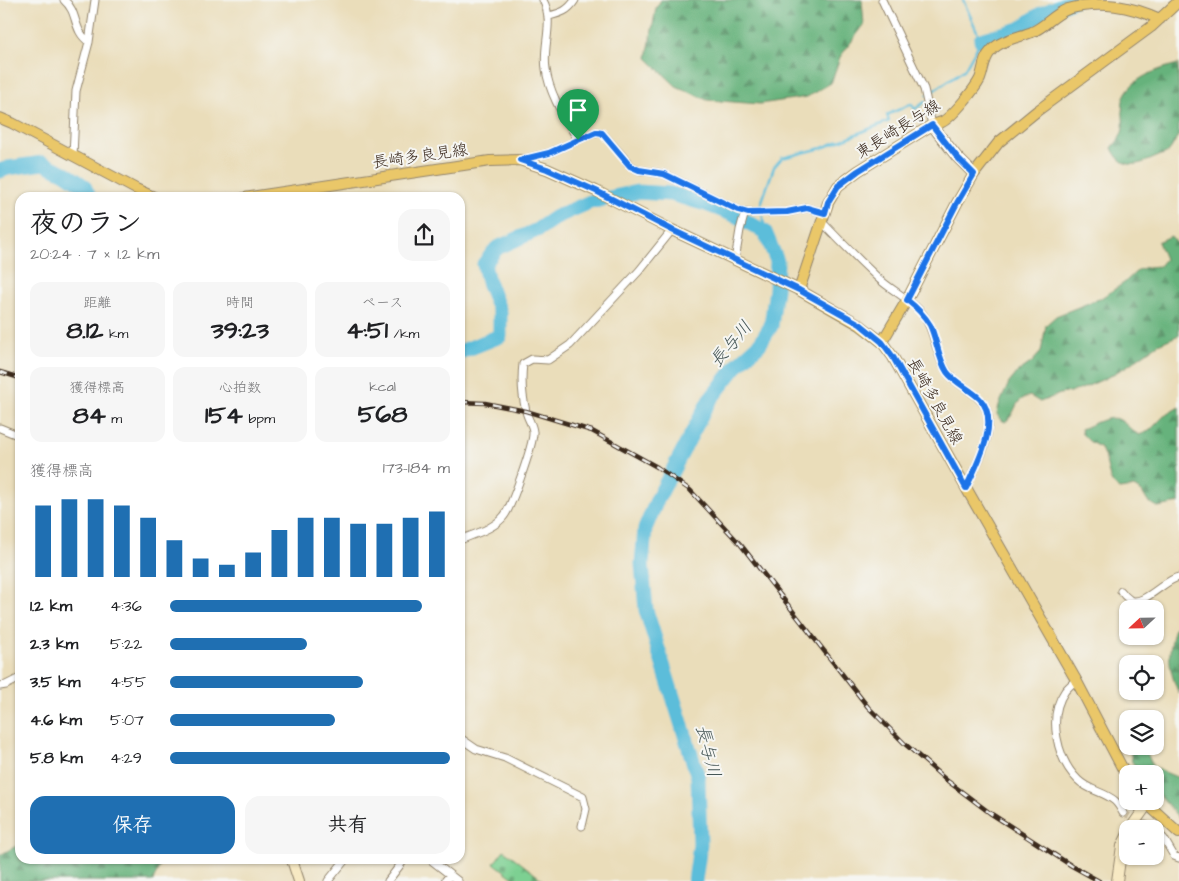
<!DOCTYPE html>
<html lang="ja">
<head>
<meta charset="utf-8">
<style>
	:root { --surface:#fff; --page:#f6f6f6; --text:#202124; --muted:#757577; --accent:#1f6fb2 }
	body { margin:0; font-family:"Architects Daughter","Klee One",sans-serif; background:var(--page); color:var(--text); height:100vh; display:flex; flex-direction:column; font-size:19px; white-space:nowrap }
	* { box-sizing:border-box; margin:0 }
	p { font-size:16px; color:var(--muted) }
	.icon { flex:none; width:28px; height:28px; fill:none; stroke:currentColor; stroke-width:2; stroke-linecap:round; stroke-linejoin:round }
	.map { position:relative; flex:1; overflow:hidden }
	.sheet { position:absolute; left:15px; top:192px; width:450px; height:672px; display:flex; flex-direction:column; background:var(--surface); border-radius:15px; box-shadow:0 1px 4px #0004 }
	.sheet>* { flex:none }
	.needle { width:32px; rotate:248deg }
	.controls { position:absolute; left:1119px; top:600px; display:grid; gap:10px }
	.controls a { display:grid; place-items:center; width:45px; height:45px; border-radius:10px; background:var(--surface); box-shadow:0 1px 4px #0004; font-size:25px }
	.pin { position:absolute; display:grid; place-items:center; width:42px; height:42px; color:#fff; margin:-51px -21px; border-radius:50% 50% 50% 0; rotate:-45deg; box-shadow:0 0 5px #0007 }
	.pin .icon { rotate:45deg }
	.round { display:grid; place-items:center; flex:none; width:52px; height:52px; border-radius:15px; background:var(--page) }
	.head { display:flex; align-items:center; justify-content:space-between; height:85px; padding:0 15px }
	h1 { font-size:28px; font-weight:700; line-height:38px }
	.figures { display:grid; grid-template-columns:repeat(3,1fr); gap:8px; height:85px; padding:5px 15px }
	.figures div { display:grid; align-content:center; border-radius:12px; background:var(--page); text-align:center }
	.figures b { font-size:25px; font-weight:700 }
	.figures small { font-size:14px; font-weight:400 }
	.figures p { font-size:14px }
	.chart { height:140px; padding:10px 15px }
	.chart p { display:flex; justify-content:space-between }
	.chart svg { width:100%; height:90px; margin-top:5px; stroke:var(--accent); stroke-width:6 }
	.primary-button { display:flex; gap:10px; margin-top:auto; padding:10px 15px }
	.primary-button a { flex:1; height:58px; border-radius:15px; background:var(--accent); color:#fff; font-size:20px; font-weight:700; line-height:58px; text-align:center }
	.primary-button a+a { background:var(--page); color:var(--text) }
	ul { padding:0 15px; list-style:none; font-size:16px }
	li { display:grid; grid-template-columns:80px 60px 1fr; align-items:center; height:38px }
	li i { height:12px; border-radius:6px; background:var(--accent) }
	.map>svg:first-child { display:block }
	.forest { fill:url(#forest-firs); stroke:#506e4d }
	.cemetery { fill:url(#cemetery-stones); stroke:#5c7d58 }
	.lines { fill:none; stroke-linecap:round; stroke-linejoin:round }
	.stream { stroke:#5cbdda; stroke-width:2.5 }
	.river { stroke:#5cbdda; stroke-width:15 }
	.street-tunnel { stroke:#c7b99b; stroke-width:7; stroke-dasharray:7 3.5; stroke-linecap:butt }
	.street-casing { stroke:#92846c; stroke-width:9 }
	.secondary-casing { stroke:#92846c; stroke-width:12 }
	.primary-casing { stroke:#92846c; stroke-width:12 }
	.street { stroke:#fff; stroke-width:7 }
	.secondary { stroke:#f7e9c3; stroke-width:10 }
	.primary { stroke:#eac769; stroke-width:10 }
	.rail-casing { stroke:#3b2a1e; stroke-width:4.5 }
	.rail { stroke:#f6f6f2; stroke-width:2.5; stroke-dasharray:8; stroke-linecap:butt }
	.route-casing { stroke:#fff; stroke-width:10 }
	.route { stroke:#1a73e8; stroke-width:6 }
	.labels { text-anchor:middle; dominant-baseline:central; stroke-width:4; stroke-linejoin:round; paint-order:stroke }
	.street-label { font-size:16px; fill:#3b2a1e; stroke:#f6f6f2 }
	.water-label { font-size:18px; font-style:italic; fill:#455656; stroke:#f6f6f2 }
</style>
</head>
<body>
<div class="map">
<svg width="1179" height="881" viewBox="0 0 1179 881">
	<defs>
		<pattern id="forest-firs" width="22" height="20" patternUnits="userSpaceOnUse" patternTransform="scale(1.25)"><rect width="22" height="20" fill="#66b27c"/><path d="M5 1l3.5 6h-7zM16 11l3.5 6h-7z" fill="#559165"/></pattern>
		<pattern id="cemetery-stones" width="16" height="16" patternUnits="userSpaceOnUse" patternTransform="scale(1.25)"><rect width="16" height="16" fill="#7dd092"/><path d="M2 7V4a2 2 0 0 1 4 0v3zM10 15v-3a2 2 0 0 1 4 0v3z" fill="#68a977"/></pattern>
	</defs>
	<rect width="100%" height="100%" fill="#f6f6f2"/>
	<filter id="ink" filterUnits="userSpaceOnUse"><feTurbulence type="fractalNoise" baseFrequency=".02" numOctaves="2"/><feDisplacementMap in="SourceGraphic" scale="10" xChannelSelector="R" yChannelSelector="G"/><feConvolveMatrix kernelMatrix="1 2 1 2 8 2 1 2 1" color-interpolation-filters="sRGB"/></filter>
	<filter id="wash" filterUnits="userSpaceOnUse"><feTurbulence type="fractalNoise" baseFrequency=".0096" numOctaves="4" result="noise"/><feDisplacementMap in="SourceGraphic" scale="20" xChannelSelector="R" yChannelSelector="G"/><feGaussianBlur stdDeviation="1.12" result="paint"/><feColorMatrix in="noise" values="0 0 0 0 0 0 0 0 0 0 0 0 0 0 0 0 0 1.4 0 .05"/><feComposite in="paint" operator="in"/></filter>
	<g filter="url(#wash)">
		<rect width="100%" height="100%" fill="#eaddba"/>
		<path class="forest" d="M 661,0 L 862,0 L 864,25 L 840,57 L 831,83 L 807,97 L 760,104 L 707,100 L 676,86 L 647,58 L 656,8 Z
			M 1178,64 L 1179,134 L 1169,152 C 1148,159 1125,178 1112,148 C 1115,144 1119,140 1121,135 C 1126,125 1121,111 1123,100 C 1129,78 1159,69 1178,64 Z
			M 1171,236 L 1179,246 L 1179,335 L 1158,344 L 1127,366 L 1106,378 L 1079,390 L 1060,394 L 1040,402 L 1030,396 C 1012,400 1018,413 1005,422 L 1000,419 L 997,414 L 999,405 L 1009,383 L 1018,372 L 1032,362 L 1041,352 L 1046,325 L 1056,316 L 1101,298 L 1124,283 L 1138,270 L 1147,267 L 1159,266 L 1165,259 L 1158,242 Z
			M 1179,407 L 1179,503 L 1158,507 L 1148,502 L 1142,492 L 1134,487 L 1119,489 L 1113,484 L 1110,478 L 1106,461 L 1101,448 L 1089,441 L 1082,434 L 1081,429 C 1092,425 1109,414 1120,420 C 1127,424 1131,431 1139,435 L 1149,431 L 1164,416 Z
			M 1179,626 L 1179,694 C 1168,667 1167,656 1175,628 Z
			M 1133,746 L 1140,746 L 1147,753 L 1153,767 L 1179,778 L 1179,818 L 1155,790 L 1155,774 L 1142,774 L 1132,762 L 1130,749 Z
			M 20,844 L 20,860 L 162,860 L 153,881 L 0,881 L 0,855 Z"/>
		<path class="cemetery" d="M 504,850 L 544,881 L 517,881 L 494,863 Z"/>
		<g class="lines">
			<path class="stream" d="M 927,95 L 964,70 L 981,40 L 963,0
				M 765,232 L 761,204 L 774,167 L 782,158 L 822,148 L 889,121 L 887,115 L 911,104 L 915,109 L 925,102"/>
			<path class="river" d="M 981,40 L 1020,29 L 1039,15 L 1074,0
				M 0,171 L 8,168 L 43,163 L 65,173 L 84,186 L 90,198
				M 460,352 L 500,336 L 500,312 L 488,282 L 484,264 L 497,248 L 537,230 L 556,217 L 590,202 L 637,192 L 671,194 L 706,204 L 737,216 L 765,232 L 777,261 L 776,289 L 771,326 L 759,345 L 739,363 L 709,401 L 657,500 L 645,529 L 642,564 L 646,610 L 698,777 L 700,845 L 695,881"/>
		</g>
	</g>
	<g filter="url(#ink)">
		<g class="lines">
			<path class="street-tunnel" d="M 1123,813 L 1145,825"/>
			<defs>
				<path id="street" d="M 64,0 C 79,13 72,30 89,42
					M 882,0 L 924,89 L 932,125
					M 549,16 C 561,13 568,11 575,0
					M 578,140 L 596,132 L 602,133 L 631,166 L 639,170 L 664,174 L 738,210 L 748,213 L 787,212 L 807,208 L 825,213
					M 73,156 L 76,91 L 89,42 L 95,0
					M 520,160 L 549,153 L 578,140 C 565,118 549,94 546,69 C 542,45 555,23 543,0
					M 822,222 C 840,241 859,260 878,278 C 891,290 908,298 920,311 C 936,328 934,354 948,373 C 960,389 985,394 988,416 C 991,441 976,466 966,487
					M 735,260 L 740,230 L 745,212
					M 0,428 L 20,436
					M 460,540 C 474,534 494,529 504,516 C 511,508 534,443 533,432 C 533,425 527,418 526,411 C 522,395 521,380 523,364 L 532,359 L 548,360 L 570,345 L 639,271 L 672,230
					M 1121,591 C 1123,594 1127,598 1130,600 C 1143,607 1165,579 1179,577
					M 460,611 L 460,613
					M 1076,680 C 1073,683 1068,687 1065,691 C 1047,717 1057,759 1078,780 C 1089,791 1103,791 1115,801 C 1118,804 1121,809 1123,813
					M 0,686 L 6,685 L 20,678
					M 460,738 L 476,749 L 505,758 L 583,797 L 586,809 L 582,826
					M 1145,825 L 1152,829
					M 1155,830 L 1164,839 L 1174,856 L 1179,858
					M 431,860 L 458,881
					M 328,881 L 345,860
					M 388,881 L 404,860
					M 445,881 L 450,875"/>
				<path id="secondary" d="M 932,125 L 957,157 L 974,174
					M 1130,829 L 1147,805
					M 292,860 L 299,881
					M 1117,881 L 1122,846 L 1128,834"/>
				<path id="primary" d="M 0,118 L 12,123 L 136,189 L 156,198
					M 244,198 L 490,161 L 520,160 L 547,169 L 596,191 L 672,230 L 799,290 L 860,325 L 882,342 L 893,357 L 969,493 L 1076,680 L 1128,779
					M 799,290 L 828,203 L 838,186 L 858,171 L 932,125 C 935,124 939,123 942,122 C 952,117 975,89 980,79 C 984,69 983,59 991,51 C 1000,40 1020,37 1032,32 C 1045,27 1054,14 1068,9 C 1101,0 1130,6 1160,19
					M 882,342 L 907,300 L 957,203 L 974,174 L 999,142 L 1037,111 L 1151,27 L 1179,1
					M 1144,801 L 1179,833"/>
			</defs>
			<use href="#street" class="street-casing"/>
			<use href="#secondary" class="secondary-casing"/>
			<use href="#primary" class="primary-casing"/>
			<use href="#street" class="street"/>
			<use href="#secondary" class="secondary"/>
			<use href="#primary" class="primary"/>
			<defs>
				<path id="rail" d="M 0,372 L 20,378
					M 460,402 L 485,403 L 526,411 L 592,431 L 657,467 L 690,490 L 741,545 L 868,707 L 905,744 L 945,779 L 990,813 L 1072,866 L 1099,881"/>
			</defs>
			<use href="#rail" class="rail-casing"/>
			<use href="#rail" class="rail"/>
		</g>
	</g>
	<g class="lines" filter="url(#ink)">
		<defs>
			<path id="route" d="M 932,125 L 957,157 L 974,174 L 957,203 L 907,300 C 916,307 924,315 930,325 C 937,340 938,358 947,372 C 955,383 970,389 980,399 C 1001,421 977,464 966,488 L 893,357 L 882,342 L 860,324 L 799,290 L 672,230 L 596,191 L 547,169 L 520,160 L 549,153 L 596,132 L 602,133 L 630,166 L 639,170 L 664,174 L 738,210 L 748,213 L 787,212 L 807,208 L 825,213 L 828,202 L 838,186 L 858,171 Z"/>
		</defs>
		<use href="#route" class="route-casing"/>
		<use href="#route" class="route"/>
	</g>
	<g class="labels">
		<g class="street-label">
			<text transform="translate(898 129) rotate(-32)">東長崎長与線</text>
			<text transform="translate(420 156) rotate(-8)">長崎多良見線</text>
			<text transform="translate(935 401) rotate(61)">長崎多良見線</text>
		</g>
		<g class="water-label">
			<text transform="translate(731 344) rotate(-50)">長与川</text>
			<text transform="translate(708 751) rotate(76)">長与川</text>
		</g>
	</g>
</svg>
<div class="controls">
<a><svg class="needle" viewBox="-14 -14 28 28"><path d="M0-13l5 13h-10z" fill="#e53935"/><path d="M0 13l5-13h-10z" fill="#757577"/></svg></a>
<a><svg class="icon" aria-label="locate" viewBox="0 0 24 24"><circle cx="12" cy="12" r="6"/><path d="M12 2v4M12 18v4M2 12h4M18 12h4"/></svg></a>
<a><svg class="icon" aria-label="layers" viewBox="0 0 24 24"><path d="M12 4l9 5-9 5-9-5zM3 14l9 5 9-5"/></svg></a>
<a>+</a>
<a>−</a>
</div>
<div class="pin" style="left:578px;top:140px;background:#1e9e55"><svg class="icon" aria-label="arrive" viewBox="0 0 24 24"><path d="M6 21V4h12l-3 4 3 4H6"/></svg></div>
<section class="sheet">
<div class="head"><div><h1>夜のラン</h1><p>20:24 · 7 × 1.2 km</p></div><a class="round"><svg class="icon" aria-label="share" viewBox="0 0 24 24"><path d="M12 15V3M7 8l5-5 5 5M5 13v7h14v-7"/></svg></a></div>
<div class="figures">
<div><p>距離</p><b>8.12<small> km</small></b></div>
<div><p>時間</p><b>39:23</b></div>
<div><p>ペース</p><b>4:51<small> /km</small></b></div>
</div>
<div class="figures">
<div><p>獲得標高</p><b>84<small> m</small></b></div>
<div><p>心拍数</p><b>154<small> bpm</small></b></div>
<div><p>kcal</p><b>568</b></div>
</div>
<div class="chart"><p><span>獲得標高</span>173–184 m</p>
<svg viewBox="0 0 160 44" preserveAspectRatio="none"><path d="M5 44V9M15 44V6M25 44V6M35 44V9M45 44V15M55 44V26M65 44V35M75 44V38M85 44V32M95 44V21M105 44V15M115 44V15M125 44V18M135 44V18M145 44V15M155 44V12"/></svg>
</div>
<ul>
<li><b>1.2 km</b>4:36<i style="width:90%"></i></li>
<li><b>2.3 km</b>5:22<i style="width:49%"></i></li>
<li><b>3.5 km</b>4:55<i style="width:69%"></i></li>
<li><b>4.6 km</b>5:07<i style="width:59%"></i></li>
<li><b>5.8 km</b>4:29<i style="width:100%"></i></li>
</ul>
<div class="primary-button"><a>保存</a><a>共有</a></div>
</section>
</div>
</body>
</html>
